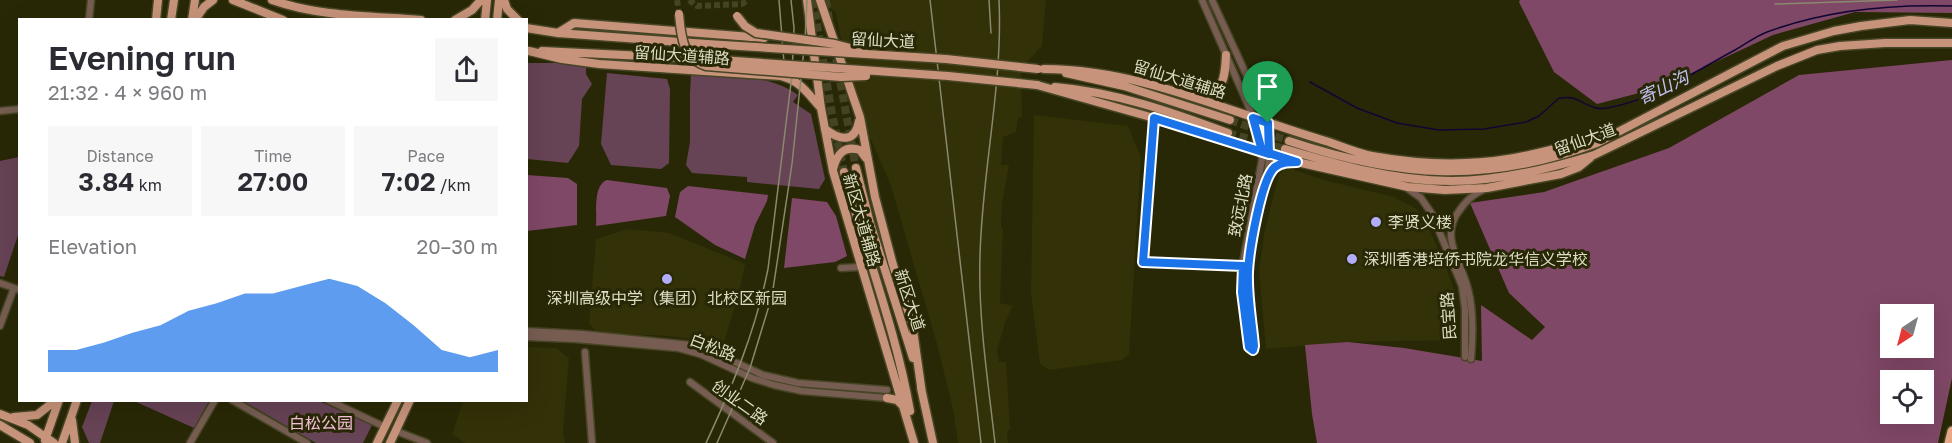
<!DOCTYPE html>
<html lang="en">
<head>
<meta charset="utf-8">
<style>
	:root { --surface:#fff; --page:#f7f7f7; --text:#2b2b33; --muted:#7c7c81; --accent:#1a73e8 }
	body { margin:0; font-family:"Golos Text","Noto Sans SC",sans-serif; background:var(--page); color:var(--text); height:100vh; display:flex; flex-direction:column; font-size:22px; white-space:nowrap }
	* { box-sizing:border-box; margin:0 }
	p { font-size:20px; color:var(--muted) }
	.icon { flex:none; width:33px; height:33px; fill:none; stroke:currentColor; stroke-width:2; stroke-linecap:round; stroke-linejoin:round }
	.map { position:relative; flex:1; overflow:hidden }
	.details { position:absolute; left:18px; top:18px; width:510px; height:384px; display:flex; flex-direction:column; background:var(--surface); border-radius:0px; box-shadow:0 6px 24px #0002 }
	.details>* { flex:none }
	.needle { width:39px; rotate:216deg }
	.tools { position:absolute; left:1880px; top:304px; display:grid; gap:12px }
	.tools a { display:grid; place-items:center; width:54px; height:54px; border-radius:0px; background:var(--surface); box-shadow:0 6px 24px #0002; font-size:30px }
	.pin { position:absolute; display:grid; place-items:center; width:51px; height:51px; color:#fff; margin:-62px -26px; border-radius:50% 50% 50% 0; rotate:-45deg; box-shadow:0 0 6px #0007 }
	.pin .icon { rotate:45deg }
	.round { display:grid; place-items:center; flex:none; width:63px; height:63px; border-radius:0px; background:var(--page) }
	.headline { display:flex; align-items:center; justify-content:space-between; height:102px; padding:0 30px }
	h1 { font-size:33px; font-weight:600; line-height:45px }
	.figures { display:grid; grid-template-columns:repeat(3,1fr); gap:9px; height:102px; padding:6px 30px }
	.figures div { display:grid; align-content:center; border-radius:0px; background:var(--page); text-align:center }
	.figures b { font-size:26px; font-weight:600 }
	.figures small { font-size:16px; font-weight:400 }
	.figures p { font-size:16px }
	.chart { height:168px; padding:12px 30px }
	.chart p { display:flex; justify-content:space-between }
	.chart svg { width:100%; height:108px; margin-top:6px; fill:var(--accent); opacity:.7 }
	.map>svg:first-child { display:block }
	.built { fill:#323107 }
	.green { fill:#664355 }
	.forest { fill:#7f4866; fill-rule:evenodd }
	.lines { fill:none; stroke-linecap:round; stroke-linejoin:round }
	.stream { stroke:#110534; stroke-width:1.5 }
	.minor-tunnel { stroke:#444323; stroke-width:6; stroke-dasharray:6 3; stroke-linecap:butt }
	.major-tunnel { stroke:#444323; stroke-width:8; stroke-dasharray:8 4; stroke-linecap:butt }
	.minor-casing { stroke:#464525; stroke-width:9 }
	.major-casing { stroke:#464525; stroke-width:11 }
	.highway-casing { stroke:#464525; stroke-width:12 }
	.minor { stroke:#775d51; stroke-width:6 }
	.major { stroke:#c7937a; stroke-width:8 }
	.highway { stroke:#e7a88a; stroke-width:9 }
	.rail { stroke:#8a896d; stroke-width:1.5 }
	.major-bridge-casing { stroke:#464525; stroke-width:11; stroke-linecap:butt }
	.major-bridge { stroke:#c7937a; stroke-width:8 }
	.route-casing { stroke:#fff; stroke-width:12 }
	.route { stroke:#1a73e8; stroke-width:8 }
	.poi-dot { fill:#b2adf9; stroke:#292806; stroke-width:2 }
	.labels { text-anchor:middle; dominant-baseline:central; stroke-width:6; stroke-linejoin:round; paint-order:stroke }
	.street-label { font-size:16px; fill:#ddddc5; stroke:#292806 }
	.poi-label { font-size:16px; fill:#ddddc5; stroke:#292806; text-anchor:start }
	.park-label { font-size:16px; fill:#f7c2dd; stroke:#292806 }
	.water-label { font-size:18px; font-style:italic; fill:#c2c0f2; stroke:#292806 }
</style>
</head>
<body>
<div class="map">
<svg width="1952" height="443" viewBox="0 0 1952 443">
	<rect width="100%" height="100%" fill="#292806"/>
	<path class="built" d="M 821,0 L 1046,0 L 1042,46 L 1021,68 L 1022,117 L 1018,118 L 1016,132 L 1003,137 L 1001,165 L 1009,165 L 1002,204 L 1001,226 L 1003,229 L 1000,303 L 1013,306 L 1006,320 L 997,350 L 999,362 L 1006,362 L 1010,430 L 1007,431 L 1008,443 L 958,443 L 953,409 L 937,344 L 891,186 L 871,139 L 869,139 L 843,49 L 836,12 L 821,2 Z
		M 1034,115 L 1128,126 L 1141,157 L 1129,354 L 1122,360 L 1049,370 L 1040,364 L 1031,294 Z
		M 1291,169 L 1324,180 L 1394,197 L 1417,209 L 1423,217 L 1444,261 L 1454,290 L 1456,323 L 1454,340 L 1348,342 L 1266,349 L 1259,271 L 1265,229 L 1279,175 L 1284,170 Z
		M 628,229 L 670,233 L 745,264 L 739,294 L 724,341 L 713,347 L 689,339 L 670,336 L 597,333 L 589,323 L 596,239 Z
		M 527,347 L 556,348 L 569,358 L 563,431 L 565,443 L 465,443 L 452,434 L 463,401 L 526,400 Z"/>
	<path class="green" d="M 527,63 L 571,63 L 586,66 L 586,74 L 592,84 L 582,99 L 579,146 L 568,163 L 527,159 Z
		M 607,73 L 667,79 L 670,89 L 669,163 L 661,169 L 611,165 L 601,144 Z
		M 691,74 C 726,77 769,73 798,95 L 793,102 L 811,114 L 825,179 L 819,189 L 747,182 L 747,177 L 692,173 L 686,165 L 690,142 L 690,93 Z
		M 19,157 L 19,232 L 4,277 L 0,276 L 0,161 Z
		M 92,401 L 114,401 L 100,443 L 89,443 L 82,427 Z
		M 134,401 L 209,401 L 194,428 Z
		M 243,401 L 319,401 L 372,425 L 363,443 L 316,443 Z"/>
	<path class="forest" d="M 1520,0 L 1952,0 L 1952,13 L 1855,12 L 1773,35 L 1662,87 L 1597,104 L 1554,72 L 1519,2 Z
		M 1952,60 L 1952,378 L 1938,443 L 1317,443 L 1312,414 L 1305,345 L 1348,342 L 1404,348 L 1482,361 L 1481,305 L 1532,340 L 1545,327 L 1509,293 L 1470,203 L 1544,192 L 1669,148 L 1799,75 ZM 1890,315 L 1923,315 L 1923,348 L 1890,348 ZM 1890,381 L 1923,381 L 1923,414 L 1890,414 Z
		M 527,175 L 568,178 L 577,184 L 577,225 L 527,231 Z
		M 607,180 L 667,188 L 670,196 L 666,216 L 596,226 C 597,212 593,185 607,180 Z
		M 688,186 L 768,195 L 767,201 L 755,225 L 745,259 L 715,245 L 675,217 L 680,192 Z
		M 792,198 L 827,202 L 836,216 L 847,256 L 835,262 L 784,268 Z"/>
	<g class="lines">
		<path class="stream" d="M 1310,82 L 1357,108 L 1397,123 L 1439,130 L 1484,129 L 1526,122 L 1539,116 L 1559,98 C 1563,98 1568,97 1573,98 C 1584,102 1594,111 1607,108 C 1654,100 1694,72 1735,50 C 1746,44 1756,36 1767,32 C 1826,10 1890,4 1952,6"/>
		<path class="minor-tunnel" d="M 677,0 L 679,14
			M 689,0 L 697,6 L 742,4 L 748,0"/>
		<path class="major-tunnel" d="M 813,0 L 832,114 L 844,172
			M 826,0 L 829,20
			M 834,47 L 856,168
			M 1230,120 L 1289,141
			M 1228,133 L 1285,149"/>
		<defs>
			<path id="minor" d="M 1202,0 L 1252,114 L 1260,140 L 1262,160 L 1242,268 L 1242,292 L 1249,347 L 1253,350
				M 1212,0 L 1262,109 C 1284,162 1250,218 1248,272 C 1247,297 1252,322 1254,346 L 1253,350
				M 89,20 L 91,0
				M 0,111 L 20,109
				M 1154,118 L 1143,262 L 1245,266
				M 1407,188 L 1421,198 L 1432,214 L 1462,286 L 1465,309 L 1465,357
				M 841,268 L 860,267
				M 0,283 L 20,290
				M 0,326 L 14,288
				M 526,331 L 582,334 L 691,345 L 711,351 L 763,375 L 798,383 L 887,390
				M 526,337 L 575,339 L 678,348 L 700,354 L 752,378 L 774,385 L 802,391 L 887,398
				M 585,352 L 592,443
				M 1471,359 C 1473,336 1474,311 1468,289 C 1462,263 1439,237 1459,211 C 1466,201 1472,195 1483,190
				M 690,382 L 773,443
				M 232,400 L 307,443
				M 328,400 L 385,427
				M 396,431 L 427,443
				M 190,443 L 215,400"/>
			<path id="major" d="M 233,0 L 283,20
				M 272,0 C 320,17 371,16 421,20
				M 504,0 L 507,9 L 518,20
				M 807,0 L 821,108 L 833,171 L 914,443
				M 820,0 L 860,117 L 875,197 L 893,265 L 912,323 L 922,393
				M 156,20 L 158,0
				M 171,20 L 174,0
				M 192,20 L 195,0
				M 195,20 L 204,7 L 213,0
				M 455,20 L 472,10 L 481,0
				M 485,20 L 487,0
				M 497,20 L 499,0
				M 526,28 L 558,33 L 707,44
				M 558,33 L 574,23 L 764,38
				M 529,51 L 562,59 L 599,64 L 781,76 C 801,81 808,94 821,108
				M 542,51 L 706,59
				M 1044,69 C 1143,69 1235,115 1329,142 C 1343,147 1357,153 1372,156 C 1416,164 1464,166 1508,159 C 1539,154 1570,145 1601,137
				M 1066,73 L 1124,86 L 1230,120
				M 1037,85 L 1154,118 L 1297,162 L 1408,187 L 1445,190 L 1487,188 L 1561,174 L 1579,167 L 1590,158
				M 1055,87 C 1115,92 1172,112 1228,133
				M 1196,96 C 1224,94 1225,79 1226,55
				M 825,129 C 839,140 855,144 859,121
				M 1289,141 C 1400,178 1487,184 1597,143 L 1783,46 L 1834,31 L 1861,26 L 1910,20 L 1952,23
				M 1285,149 C 1339,165 1394,181 1451,181 C 1499,181 1549,169 1594,155 L 1777,66 L 1817,50 L 1840,46 L 1885,43 L 1952,43
				M 856,168 L 870,223 L 913,358
				M 833,169 C 837,154 844,145 860,150 L 866,158
				M 844,172 C 865,251 896,330 910,411
				M 1265,180 L 1277,166 L 1291,162
				M 921,388 L 933,443
				M 887,398 L 897,400 L 902,405
				M 0,414 L 28,425 L 54,443
				M 14,417 L 37,415 L 56,400
				M 72,420 L 75,443
				M 0,425 L 30,443
				M 45,440 L 59,400
				M 62,443 L 77,400
				M 377,443 L 398,400
				M 390,443 L 410,400"/>
			<path id="highway" d="M 1949,443 L 1952,431"/>
		</defs>
		<use href="#minor" class="minor-casing"/>
		<use href="#major" class="major-casing"/>
		<use href="#highway" class="highway-casing"/>
		<use href="#minor" class="minor"/>
		<use href="#major" class="major"/>
		<use href="#highway" class="highway"/>
		<path class="rail" d="M 779,0 L 785,75
			M 930,0 L 981,443
			M 989,0 L 991,33
			M 1775,4 L 1897,0
			M 706,443 C 733,385 755,332 768,269 L 792,75 L 794,28 L 791,0
			M 717,443 L 750,368 L 772,296 L 792,164 L 805,39 L 807,0
			M 995,443 C 988,381 978,318 980,256 C 982,170 1003,86 999,0"/>
		<defs>
			<path id="major-bridge" d="M 679,14 C 681,35 682,58 706,66 L 841,77 L 866,76
				M 737,16 L 745,26 L 756,33 L 835,44 L 858,50
				M 707,44 L 946,59 L 1038,69
				M 706,59 L 948,76 L 1037,85"/>
		</defs>
		<use href="#major-bridge" class="major-bridge-casing"/>
		<use href="#major-bridge" class="major-bridge"/>
	</g>
	<g class="lines">
		<defs>
			<path id="route" d="M 1268,123 L 1269,154 L 1154,118 L 1143,262 L 1243,266 L 1242,292 L 1249,347 L 1253,350 L 1254,346 C 1252,322 1247,297 1248,272 C 1249,252 1261,178 1275,167 C 1282,162 1289,162 1297,162 L 1262,151 L 1253,118 L 1268,123"/>
		</defs>
		<use href="#route" class="route-casing"/>
		<use href="#route" class="route"/>
	</g>
	<g class="poi-dot">
		<circle cx="1376" cy="222" r="6"/>
		<circle cx="1352" cy="259" r="6"/>
		<circle cx="667" cy="279" r="6"/>
	</g>
	<g class="labels">
		<g class="street-label">
			<text transform="translate(883 40) rotate(3)">留仙大道</text>
			<text transform="translate(682 55) rotate(4)">留仙大道辅路</text>
			<text transform="translate(1180 79) rotate(17)">留仙大道辅路</text>
			<text transform="translate(1585 139) rotate(-20)">留仙大道</text>
			<text transform="translate(1240 205) rotate(-79)">致远北路</text>
			<text transform="translate(862 220) rotate(74)">新区大道辅路</text>
			<text transform="translate(910 300) rotate(72)">新区大道</text>
			<text transform="translate(1448 316) rotate(-94)">民宝路</text>
			<text transform="translate(713 347) rotate(21)">白松路</text>
			<text transform="translate(740 402) rotate(36)">创业二路</text>
		</g>
		<g class="poi-label">
			<text x="1388" y="222">李贤义楼</text>
			<text x="1364" y="259">深圳香港培侨书院龙华信义学校</text>
			<text x="667" y="298" text-anchor="middle">深圳高级中学（集团）北校区新园</text>
		</g>
		<g class="park-label">
			<text x="321" y="423">白松公园</text>
		</g>
		<g class="water-label">
			<text transform="translate(1663 87) rotate(-26)">寄山沟</text>
		</g>
	</g>
</svg>
<div class="tools">
<a><svg class="needle" viewBox="-14 -14 28 28"><path d="M0-13l5 13h-10z" fill="#e53935"/><path d="M0 13l5-13h-10z" fill="#7c7c81"/></svg></a>
<a><svg class="icon" aria-label="locate" viewBox="0 0 24 24"><circle cx="12" cy="12" r="6"/><path d="M12 2v4M12 18v4M2 12h4M18 12h4"/></svg></a>
</div>
<div class="pin" style="left:1268px;top:123px;background:#1e9e55"><svg class="icon" aria-label="arrive" viewBox="0 0 24 24"><path d="M6 21V4h12l-3 4 3 4H6"/></svg></div>
<section class="details">
<div class="headline"><div><h1>Evening run</h1><p>21:32 · 4 × 960 m</p></div><a class="round"><svg class="icon" aria-label="share" viewBox="0 0 24 24"><path d="M12 15V3M7 8l5-5 5 5M5 13v7h14v-7"/></svg></a></div>
<div class="figures">
<div><p>Distance</p><b>3.84<small> km</small></b></div>
<div><p>Time</p><b>27:00</b></div>
<div><p>Pace</p><b>7:02<small> /km</small></b></div>
</div>
<div class="chart"><p><span>Elevation</span>20–30 m</p>
<svg viewBox="0 0 160 44" preserveAspectRatio="none"><path d="M0 44V35L10 35L20 32L30 28L40 25L50 19L60 16L70 12L80 12L90 9L100 6L110 9L120 16L130 25L140 35L150 38L160 35V44z"/></svg>
</div>
</section>
</div>
</body>
</html>
